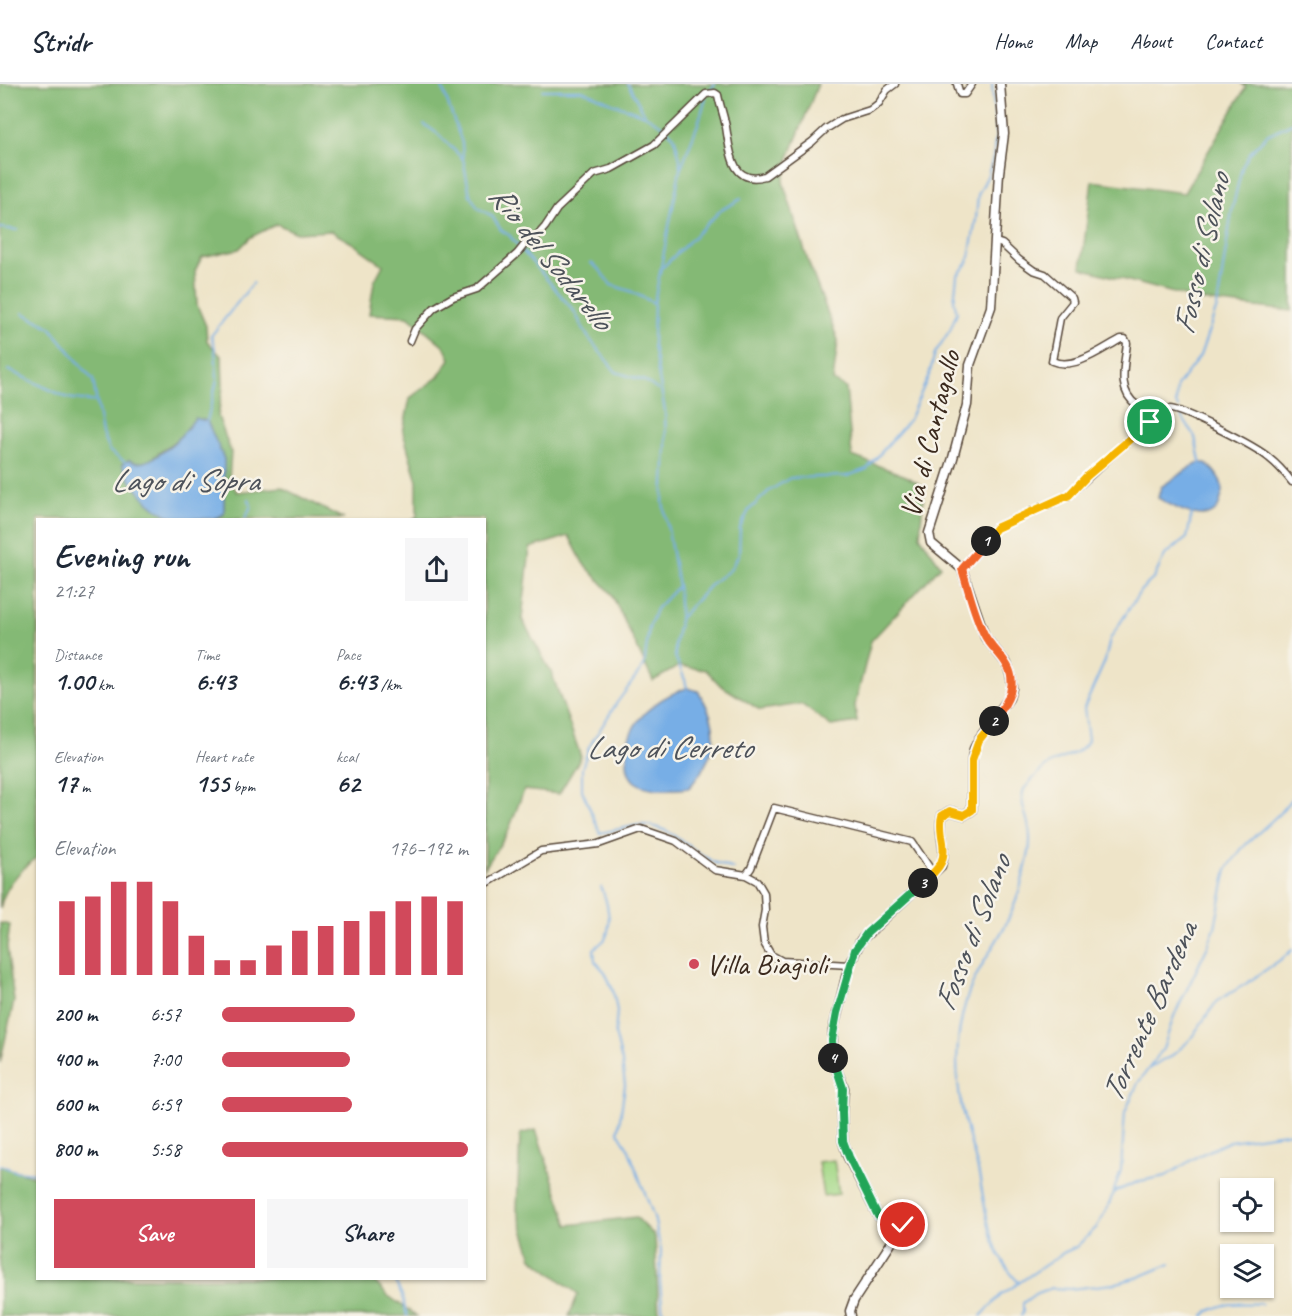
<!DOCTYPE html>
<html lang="en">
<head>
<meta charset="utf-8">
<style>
	:root { --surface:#fff; --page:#f6f6f7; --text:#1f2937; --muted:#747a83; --line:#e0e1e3; --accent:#d1495b }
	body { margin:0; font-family:Caveat,sans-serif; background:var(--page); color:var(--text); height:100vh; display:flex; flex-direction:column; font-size:22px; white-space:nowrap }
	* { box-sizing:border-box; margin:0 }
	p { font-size:20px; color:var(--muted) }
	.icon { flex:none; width:33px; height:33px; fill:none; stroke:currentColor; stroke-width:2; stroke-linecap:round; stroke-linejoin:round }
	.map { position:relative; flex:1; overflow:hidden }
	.side { position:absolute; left:36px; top:434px; width:450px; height:762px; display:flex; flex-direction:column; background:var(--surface); border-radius:0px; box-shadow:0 2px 4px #0004 }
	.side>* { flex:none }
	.fabs { position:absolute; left:1220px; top:1094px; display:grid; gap:12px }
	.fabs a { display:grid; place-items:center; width:54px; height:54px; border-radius:0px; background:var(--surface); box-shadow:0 2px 4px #0004; font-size:30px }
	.pin { position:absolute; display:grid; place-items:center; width:51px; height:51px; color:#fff; margin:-26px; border:3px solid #fff; border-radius:50%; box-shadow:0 2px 6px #0007 }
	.km { position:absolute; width:30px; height:30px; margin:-15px; border-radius:50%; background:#222; color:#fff; font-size:16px; line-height:30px; text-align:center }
	.round { display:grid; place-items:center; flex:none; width:63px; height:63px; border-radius:0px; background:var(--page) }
	.head { display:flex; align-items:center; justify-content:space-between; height:102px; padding:0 18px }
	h1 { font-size:33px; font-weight:700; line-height:45px }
	.stats { display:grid; grid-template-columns:repeat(3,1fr); gap:9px; height:102px; padding:6px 18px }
	.stats div { display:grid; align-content:center }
	.stats b { font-size:26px; font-weight:700 }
	.stats small { font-size:16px; font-weight:400 }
	.stats p { font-size:16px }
	.chart { height:168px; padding:12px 18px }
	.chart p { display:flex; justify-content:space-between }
	.chart svg { width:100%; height:108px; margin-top:6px; stroke:var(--accent); stroke-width:6 }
	.action { display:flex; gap:12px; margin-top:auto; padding:12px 18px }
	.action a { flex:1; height:69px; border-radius:0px; background:var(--accent); color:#fff; font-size:24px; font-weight:700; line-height:69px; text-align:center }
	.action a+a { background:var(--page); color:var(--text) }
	ul { padding:0 18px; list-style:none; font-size:20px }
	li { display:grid; grid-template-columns:96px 72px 1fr; align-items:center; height:45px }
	li i { height:15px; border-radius:8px; background:var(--accent) }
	header { display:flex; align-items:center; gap:36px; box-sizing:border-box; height:84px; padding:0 30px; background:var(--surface); border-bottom:2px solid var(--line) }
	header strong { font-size:28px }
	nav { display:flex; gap:33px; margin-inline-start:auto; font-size:21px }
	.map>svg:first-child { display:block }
	.green { fill:#a6d989; stroke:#708254; stroke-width:1.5 }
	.forest { fill:#84b975; stroke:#60724a; stroke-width:1.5 }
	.water { fill:#77aee6; stroke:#596c82; stroke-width:1.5 }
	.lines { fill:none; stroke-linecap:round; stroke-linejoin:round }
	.stream { stroke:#77aee6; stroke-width:2 }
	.street-casing { stroke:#564638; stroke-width:9 }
	.secondary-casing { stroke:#564638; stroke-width:11 }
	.street { stroke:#fff; stroke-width:6 }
	.secondary { stroke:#fff; stroke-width:8 }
	.split-1-casing { stroke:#fff; stroke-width:12 }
	.split-2-casing { stroke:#fff; stroke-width:12 }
	.split-3-casing { stroke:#fff; stroke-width:12 }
	.split-4-casing { stroke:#fff; stroke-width:12 }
	.split-5-casing { stroke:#fff; stroke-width:12 }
	.split-1 { stroke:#f5b400; stroke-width:8 }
	.split-2 { stroke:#f0652b; stroke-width:8 }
	.split-3 { stroke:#f5b400; stroke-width:8 }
	.split-4 { stroke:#22a559; stroke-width:8 }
	.split-5 { stroke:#22a559; stroke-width:8 }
	.poi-dot { fill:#d1495b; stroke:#f7f3e8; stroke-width:2 }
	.labels { text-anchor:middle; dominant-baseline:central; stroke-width:5; stroke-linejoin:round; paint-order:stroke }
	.street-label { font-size:30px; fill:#3b2a1e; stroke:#f7f3e8 }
	.poi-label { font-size:30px; fill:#3b2a1e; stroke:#f7f3e8; text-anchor:start }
	.water-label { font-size:32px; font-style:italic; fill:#4d525a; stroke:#f7f3e8 }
</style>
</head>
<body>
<header>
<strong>Stridr</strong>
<nav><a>Home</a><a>Map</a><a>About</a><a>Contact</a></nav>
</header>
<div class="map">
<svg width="1292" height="1232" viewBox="0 0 1292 1232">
	<rect width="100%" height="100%" fill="#f7f3e8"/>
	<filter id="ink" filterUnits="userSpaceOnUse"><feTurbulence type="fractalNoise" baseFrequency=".0167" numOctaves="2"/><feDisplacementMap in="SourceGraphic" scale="12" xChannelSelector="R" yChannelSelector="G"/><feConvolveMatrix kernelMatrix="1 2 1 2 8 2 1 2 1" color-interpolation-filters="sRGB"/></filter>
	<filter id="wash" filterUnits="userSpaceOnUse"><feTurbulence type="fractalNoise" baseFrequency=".008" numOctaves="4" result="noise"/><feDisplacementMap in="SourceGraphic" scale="24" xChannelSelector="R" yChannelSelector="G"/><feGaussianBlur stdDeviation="1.35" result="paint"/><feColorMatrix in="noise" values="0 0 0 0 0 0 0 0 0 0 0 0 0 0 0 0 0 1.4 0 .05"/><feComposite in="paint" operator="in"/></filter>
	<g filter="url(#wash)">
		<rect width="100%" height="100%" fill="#eee4c8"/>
		<path class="green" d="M 834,1076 L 839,1110 L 823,1112 L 818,1078 Z"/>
		<path class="forest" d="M 0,0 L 818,0 L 788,76 L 783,98 L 809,180 L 838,256 L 833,297 L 846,304 L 852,372 L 906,392 L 924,403 L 920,452 L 941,482 L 871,557 L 855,621 L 857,638 L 831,642 L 801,620 L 760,626 L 720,601 L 706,586 L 679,582 L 653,597 L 611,509 L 583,479 L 569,452 L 530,464 L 522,535 L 552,590 L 581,673 L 559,710 L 524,706 L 508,748 L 485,784 L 484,435 L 413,435 L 417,432 L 417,397 L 403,348 L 410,314 L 438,293 L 450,275 L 444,262 L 408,232 L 369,230 L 374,198 L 383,181 L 352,159 L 331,147 L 297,149 L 277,140 L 251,153 L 239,165 L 202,173 L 195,187 L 197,221 L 206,242 L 207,257 L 222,273 L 223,303 L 218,332 L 231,368 L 229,395 L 237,408 L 281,403 L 344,435 L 216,435 L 224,430 L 224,375 L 217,361 L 185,349 L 146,379 L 135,380 L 160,427 L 175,435 L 38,435 L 37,773 C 20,786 4,803 0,825 Z
			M 1242,0 L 1292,0 L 1292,227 L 1203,217 L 1081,184 L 1092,97 L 1184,109 L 1246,3 Z
			M 0,839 L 10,841 L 7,863 L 14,917 L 0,979 Z
			M 536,1046 L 568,1141 L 636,1133 L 655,1152 L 659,1232 L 569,1232 L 578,1210 L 532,1174 L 517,1126 L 520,1050 Z
			M 0,1082 L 37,1093 L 38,1194 L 371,1194 L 387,1211 L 417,1232 L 0,1232 Z"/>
		<path class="water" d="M 195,334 L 207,337 L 224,375 L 224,430 C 214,436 207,435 197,435 C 189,435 180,437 173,434 C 151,425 130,401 122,380 L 129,376 C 149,389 184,350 195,334 Z
			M 1197,379 L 1206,379 C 1212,385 1220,392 1222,402 C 1223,412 1219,431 1206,431 C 1189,432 1172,422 1158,414 L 1161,403 Z
			M 687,604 L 698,607 C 723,645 717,671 689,704 C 674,706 647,707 635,698 C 628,692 627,684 627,677 C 627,668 627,657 631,649 C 641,627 664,611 687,604 Z"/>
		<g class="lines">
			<path class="stream" d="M 441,0 L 462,59 L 463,75 L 470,111 L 478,124 L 492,132 L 501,146 L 509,151 L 574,227 L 588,253 L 616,288 L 645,297 L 658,306
				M 628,0 L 644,29
				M 542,6 L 582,6 L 612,19 L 645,31 L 662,41 L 674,52 L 680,75 L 680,84
				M 710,7 L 715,0
				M 424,40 L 438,50 L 462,74
				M 0,144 L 18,146
				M 591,179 L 600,186 L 611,201 L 630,207 L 654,219
				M 663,183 L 721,126 L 741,115
				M 23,229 L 50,243 L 93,296 L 102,350 L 109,367 L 125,378
				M 8,286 L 68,314 L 97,318
				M 1178,324 L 1176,319 L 1177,302 L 1200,272 L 1217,223 L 1232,126 L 1242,83 L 1250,69 L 1267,51 L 1292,39
				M 1180,330 L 1195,353 L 1201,382
				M 207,337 L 217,296 L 215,264 L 211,252 L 253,199
				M 245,435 L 251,422 L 249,415
				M 678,502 L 656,525 L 649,544 L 644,582 L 616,620 L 589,663 L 582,684 L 582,706 L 600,749 L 639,741 L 649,741 L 667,747 L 713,778 L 734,785
				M 680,534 L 712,499 L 730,486 L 739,470 L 740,444 L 749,426 L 769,407 L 790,394 L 847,392 L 867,385 L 909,336 L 929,291 L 935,269 L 950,246 L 957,228 L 954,217 L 957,192 L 968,179 L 976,135 L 978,111 L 987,93 L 993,74 L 996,51 L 992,0
				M 687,604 L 685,596 L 675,572 L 675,559 L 680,534 L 678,502 L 663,418 L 666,361 L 665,327 L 653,261 L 654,219 L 680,86 L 698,40 L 706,14
				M 601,803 C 607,816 613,841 605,855 C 603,858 597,862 594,865 L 595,877 L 605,888 L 613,906 L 617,927 L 615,949 L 622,978 L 625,1001 L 618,1048 L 628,1064 L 654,1133 L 661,1166 L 660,1197 L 663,1232
				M 1147,986 L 1162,976 L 1169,974 L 1189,957 L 1217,917 L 1244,901 L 1283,874 L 1292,866
				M 0,1081 L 15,1087 L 38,1089
				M 1114,1108 L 1140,1097 L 1166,1092 L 1198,1072 L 1230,1057 L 1292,1048
				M 393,1194 L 402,1211 L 407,1232
				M 1019,1199 C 987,1165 987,1129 978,1086 C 973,1065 966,1046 962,1025 C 954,986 956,945 969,908 C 978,884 994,863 1006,840 C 1014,824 1020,807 1024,789 C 1028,776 1032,758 1029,744 C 1027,731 1019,719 1024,705 C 1031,697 1039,687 1048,681 C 1061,673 1081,671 1088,656 L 1084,624 L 1105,577 L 1110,555 L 1141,506 L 1154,494 L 1165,471 L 1187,454 L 1192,428
				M 981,1232 L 1001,1211 L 1063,1169 L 1076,1163 L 1096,1144 L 1102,1134 L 1110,1118 L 1121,1086 L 1125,1028 L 1138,999 L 1163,965 L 1174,932 L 1208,862 L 1215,843 L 1227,785 L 1243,763 L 1279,730 L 1292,714
				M 1021,1232 L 1023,1227 L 1023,1219 L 1035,1210 L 1052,1204 L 1070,1205 L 1113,1200 L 1139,1193 L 1170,1180
				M 1203,1232 C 1219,1217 1242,1219 1262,1220"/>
		</g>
	</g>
	<g filter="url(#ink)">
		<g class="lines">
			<defs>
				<path id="street" d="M 957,0 L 960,10 L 965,10 L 972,0
					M 996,158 L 1002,160 L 1019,176 L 1033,186 L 1045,190 L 1072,214 L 1073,218 L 1060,234 L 1052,277 C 1074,287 1102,265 1121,255 L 1125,255 L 1127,259 C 1125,280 1116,307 1137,321 C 1143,325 1153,327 1160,330
					M 410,257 L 415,245 L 434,224 L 453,213 L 477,205 L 517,170 L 525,160 L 537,152 L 545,143 L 557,125 L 594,90 L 611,85 L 654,61 L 706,10 L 715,9 L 718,11 C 720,22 724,32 726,43 C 730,66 731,102 765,92 L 812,58 L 826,45 L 842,35 L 870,26 L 879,19 L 887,6 L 895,0
					M 962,485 L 984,461 L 995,444 L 1069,411 L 1132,353 L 1168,325 C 1180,323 1257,363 1269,374 C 1278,381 1285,389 1292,398
					M 746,791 L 751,784 L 774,724 L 912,758 L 933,789
					M 484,801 L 541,767 L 599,760 L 641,745 L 676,757 L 715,786 L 746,791 L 757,797 L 764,809 L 765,826 L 762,843 L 764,859 L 771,871 L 782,877 L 849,881"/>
				<path id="secondary" d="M 851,1232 L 850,1227 L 854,1216 L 903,1141 L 905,1130 L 900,1127 L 886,1135 L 878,1132 L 848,1073 L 843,1057 L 842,1028 L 844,1004 L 834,979 L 832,968 L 833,947 L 849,881 L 861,856 L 941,782 C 948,763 937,749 942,732 L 950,727 L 964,731 L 972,726 L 972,676 L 974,665 L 979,655 L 1009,614 L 1012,604 L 1011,593 L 1007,580 L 985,553 L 962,485 L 931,459 L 929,449 L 953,374 L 967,321 L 970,281 L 991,223 L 999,89 L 1004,50 L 1000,0"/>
			</defs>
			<use href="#street" class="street-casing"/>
			<use href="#secondary" class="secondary-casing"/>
			<use href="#street" class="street"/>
			<use href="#secondary" class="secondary"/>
		</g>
	</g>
	<g class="lines" filter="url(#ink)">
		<defs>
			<path id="split-1" d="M 986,457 L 996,444 L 1069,411 L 1087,392 L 1150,338"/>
			<path id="split-2" d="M 986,457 L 962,485 C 969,507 974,531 985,552 C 990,561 999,569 1005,578 C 1020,599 1007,619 994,637"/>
			<path id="split-3" d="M 923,799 C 941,782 947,777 942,752 C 941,744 940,738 942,732 L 950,727 L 964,731 L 972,726 L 972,676 L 979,656 L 994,637"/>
			<path id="split-4" d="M 833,974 L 832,956 L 837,929 L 855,866 L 867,849 L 923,799"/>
			<path id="split-5" d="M 833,974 L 843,1004 L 842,1028 L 843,1057 L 849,1073 L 878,1132 L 886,1135 L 900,1127 L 905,1130 L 903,1141"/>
		</defs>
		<use href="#split-1" class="split-1-casing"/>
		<use href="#split-2" class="split-2-casing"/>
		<use href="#split-3" class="split-3-casing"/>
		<use href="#split-4" class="split-4-casing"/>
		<use href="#split-5" class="split-5-casing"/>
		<use href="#split-1" class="split-1"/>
		<use href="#split-2" class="split-2"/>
		<use href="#split-3" class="split-3"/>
		<use href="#split-4" class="split-4"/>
		<use href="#split-5" class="split-5"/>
	</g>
	<circle class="poi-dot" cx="694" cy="880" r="6"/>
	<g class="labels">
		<g class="street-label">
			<text transform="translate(930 350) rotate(-76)">Via di Cantagallo</text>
		</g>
		<g class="poi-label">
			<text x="706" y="880">Villa Biagioli</text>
		</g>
		<g class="water-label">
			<text transform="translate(1201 170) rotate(-77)">Fosso di Solano</text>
			<text transform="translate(551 173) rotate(51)">Rio del Sodarello</text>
			<text x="185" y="396">Lago di Sopra</text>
			<text x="669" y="663">Lago di Cerreto</text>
			<text transform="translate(972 849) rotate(-69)">Fosso di Solano</text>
			<text transform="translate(1149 928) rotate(-66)">Torrente Bardena</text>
		</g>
	</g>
</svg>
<div class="fabs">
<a><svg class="icon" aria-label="locate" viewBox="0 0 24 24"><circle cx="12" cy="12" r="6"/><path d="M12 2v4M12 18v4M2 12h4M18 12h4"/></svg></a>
<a><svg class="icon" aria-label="layers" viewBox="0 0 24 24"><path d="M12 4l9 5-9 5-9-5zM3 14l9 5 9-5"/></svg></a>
</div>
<div class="pin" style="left:1150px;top:338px;background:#1e9e55"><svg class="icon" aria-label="arrive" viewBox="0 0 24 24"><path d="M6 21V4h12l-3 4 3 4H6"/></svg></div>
<div class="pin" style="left:903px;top:1141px;background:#d93025"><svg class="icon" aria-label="check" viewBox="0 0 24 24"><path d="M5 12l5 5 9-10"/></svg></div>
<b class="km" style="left:986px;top:457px">1</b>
<b class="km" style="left:994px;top:637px">2</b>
<b class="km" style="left:923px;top:799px">3</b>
<b class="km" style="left:833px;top:974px">4</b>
<section class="side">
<div class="head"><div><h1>Evening run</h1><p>21:27</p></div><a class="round"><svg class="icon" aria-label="share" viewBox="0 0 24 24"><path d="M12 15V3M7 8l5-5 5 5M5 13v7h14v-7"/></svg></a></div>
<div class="stats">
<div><p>Distance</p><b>1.00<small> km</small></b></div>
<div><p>Time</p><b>6:43</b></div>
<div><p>Pace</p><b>6:43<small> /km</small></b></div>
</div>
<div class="stats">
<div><p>Elevation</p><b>17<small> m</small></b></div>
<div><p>Heart rate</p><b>155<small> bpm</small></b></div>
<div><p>kcal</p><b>62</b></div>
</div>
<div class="chart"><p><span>Elevation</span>176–192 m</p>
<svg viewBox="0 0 160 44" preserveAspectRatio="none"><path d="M5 44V14M15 44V12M25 44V6M35 44V6M45 44V14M55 44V28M65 44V38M75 44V38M85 44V32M95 44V26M105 44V24M115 44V22M125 44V18M135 44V14M145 44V12M155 44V14"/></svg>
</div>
<ul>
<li><b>200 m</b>6:57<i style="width:54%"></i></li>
<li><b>400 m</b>7:00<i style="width:52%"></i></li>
<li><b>600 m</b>6:59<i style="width:53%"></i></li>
<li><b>800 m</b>5:58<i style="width:100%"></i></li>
</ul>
<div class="action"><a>Save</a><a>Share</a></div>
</section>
</div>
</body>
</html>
